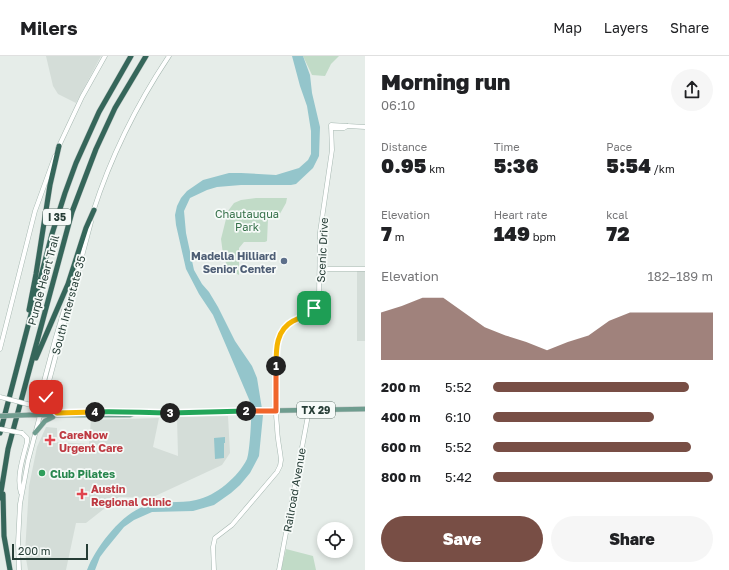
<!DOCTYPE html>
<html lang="en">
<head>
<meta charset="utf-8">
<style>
	:root { --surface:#fff; --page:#f6f6f6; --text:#202124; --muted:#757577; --line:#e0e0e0; --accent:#784e45 }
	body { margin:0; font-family:"Golos Text",sans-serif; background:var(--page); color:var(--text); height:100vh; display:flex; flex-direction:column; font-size:15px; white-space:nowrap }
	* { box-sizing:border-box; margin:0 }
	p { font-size:13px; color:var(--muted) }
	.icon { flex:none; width:22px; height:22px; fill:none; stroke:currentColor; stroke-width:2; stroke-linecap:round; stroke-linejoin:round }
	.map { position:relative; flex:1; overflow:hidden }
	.panel { display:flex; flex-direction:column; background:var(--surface); width:364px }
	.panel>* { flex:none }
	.tools { position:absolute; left:317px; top:466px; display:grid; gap:8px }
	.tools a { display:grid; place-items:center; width:36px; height:36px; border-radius:50%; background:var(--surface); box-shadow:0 2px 6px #0003; font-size:20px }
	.scale { position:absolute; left:12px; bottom:10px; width:76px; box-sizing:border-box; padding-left:4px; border:2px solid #263d36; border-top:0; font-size:11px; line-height:14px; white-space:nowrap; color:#263d36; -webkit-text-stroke:3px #f6faf8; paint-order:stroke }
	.pin { position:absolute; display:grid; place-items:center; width:34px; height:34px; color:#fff; margin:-17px; border-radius:8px; box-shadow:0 2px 6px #0006 }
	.km { position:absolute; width:20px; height:20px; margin:-10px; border-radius:50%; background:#222; color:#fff; font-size:11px; line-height:20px; text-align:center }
	.round { display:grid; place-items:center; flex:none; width:42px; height:42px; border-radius:21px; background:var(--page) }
	.headline { display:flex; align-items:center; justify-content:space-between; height:68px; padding:0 16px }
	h1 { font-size:22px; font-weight:800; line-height:30px }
	.stats { display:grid; grid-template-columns:repeat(3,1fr); gap:6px; height:68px; padding:4px 16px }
	.stats div { display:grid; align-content:center }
	.stats b { font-size:20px; font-weight:800 }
	.stats small { font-size:11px; font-weight:400 }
	.stats p { font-size:11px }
	.chart { height:112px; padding:8px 16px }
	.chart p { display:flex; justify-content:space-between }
	.chart svg { width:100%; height:72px; margin-top:4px; fill:var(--accent); opacity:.7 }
	.primary-button { display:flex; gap:8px; margin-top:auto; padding:8px 16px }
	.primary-button a { flex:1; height:46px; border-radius:24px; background:var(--accent); color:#fff; font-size:16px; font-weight:800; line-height:46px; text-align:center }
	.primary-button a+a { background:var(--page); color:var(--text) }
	ul { padding:0 16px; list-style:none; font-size:13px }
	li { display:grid; grid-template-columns:64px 48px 1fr; align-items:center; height:30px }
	li i { height:10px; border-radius:5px; background:var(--accent) }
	header { display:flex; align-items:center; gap:24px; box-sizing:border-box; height:56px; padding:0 20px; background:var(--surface); border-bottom:1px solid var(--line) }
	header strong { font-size:19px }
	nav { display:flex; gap:22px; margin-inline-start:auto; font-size:14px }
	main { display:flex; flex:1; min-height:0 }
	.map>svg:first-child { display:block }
	.built { fill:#d4ddd8 }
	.green { fill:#c1dbc7 }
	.water { fill:#94c5cb }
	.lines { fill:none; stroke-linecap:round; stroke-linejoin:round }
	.secondary-casing { stroke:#a5b7b0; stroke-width:5 }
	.primary-casing { stroke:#c2c9c7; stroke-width:5.5 }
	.highway-casing { stroke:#c2c9c7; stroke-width:6 }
	.secondary { stroke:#fff; stroke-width:4 }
	.primary { stroke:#6f9d8f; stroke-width:4.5 }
	.highway { stroke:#35665a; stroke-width:5 }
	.secondary-bridge-casing { stroke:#a5b7b0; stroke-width:5; stroke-linecap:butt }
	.primary-bridge-casing { stroke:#c2c9c7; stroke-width:5.5; stroke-linecap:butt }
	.secondary-bridge { stroke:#fff; stroke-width:4 }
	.primary-bridge { stroke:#6f9d8f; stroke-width:4.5 }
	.split-1-casing { stroke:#fff; stroke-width:8 }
	.split-2-casing { stroke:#fff; stroke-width:8 }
	.split-3-casing { stroke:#fff; stroke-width:8 }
	.split-4-casing { stroke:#fff; stroke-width:8 }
	.split-5-casing { stroke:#fff; stroke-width:8 }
	.split-1 { stroke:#f5b400; stroke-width:5 }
	.split-2 { stroke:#f0652b; stroke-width:5 }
	.split-3 { stroke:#22a559; stroke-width:5 }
	.split-4 { stroke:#22a559; stroke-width:5 }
	.split-5 { stroke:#f5b400; stroke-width:5 }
	.service-dot { fill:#5c6f8a; stroke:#f6faf8; stroke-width:1.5 }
	.health-dot { fill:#e0444e; stroke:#f6faf8; stroke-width:1.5 }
	.leisure-dot { fill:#2e9e5b; stroke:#f6faf8; stroke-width:1.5 }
	.labels { text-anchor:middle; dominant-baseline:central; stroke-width:3.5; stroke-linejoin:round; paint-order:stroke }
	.shield { fill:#f6faf8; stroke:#647670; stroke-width:1 }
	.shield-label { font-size:10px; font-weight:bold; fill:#263d36 }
	.park-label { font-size:11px; fill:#357049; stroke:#f6faf8 }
	.street-label { font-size:11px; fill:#263d36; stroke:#f6faf8 }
	.service-label { font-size:11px; font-weight:bold; fill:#4e5e75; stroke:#f6faf8; text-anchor:end }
	.health-label { font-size:11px; font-weight:bold; fill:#be3a42; stroke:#f6faf8; text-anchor:start }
	.leisure-label { font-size:11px; font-weight:bold; fill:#27864d; stroke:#f6faf8; text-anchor:start }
</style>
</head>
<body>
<header>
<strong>Milers</strong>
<nav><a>Map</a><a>Layers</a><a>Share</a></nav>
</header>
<main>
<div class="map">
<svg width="365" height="514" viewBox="0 0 365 514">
	<rect width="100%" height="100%" fill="#e6ede9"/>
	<path class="built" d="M 46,0 L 101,0 L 76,47 L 58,38 L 53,30 Z
		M 357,215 L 365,215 L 365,285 L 357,285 Z
		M 228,360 L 230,397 L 222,409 L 151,442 L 119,441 L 86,467 L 76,467 L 66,514 L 28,514 L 25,497 L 29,430 L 37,391 L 46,371 L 57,372 L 57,386 L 89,388 L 91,364 L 159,362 L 153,391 L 178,400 L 177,361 Z"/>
	<path class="green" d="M 303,0 L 339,0 L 331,8 L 325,20 L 312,19 Z
		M 256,142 L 287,142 L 286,147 L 277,163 L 268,163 L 267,185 L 265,186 L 244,186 L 239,192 L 239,219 L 228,213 L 223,198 L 221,183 L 228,155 L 234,147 L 241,144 Z
		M 286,493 L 313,500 L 316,514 L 281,514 Z"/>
	<path class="water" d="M 292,0 L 303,0 L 310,19 L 312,37 L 320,71 L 319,100 L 313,112 L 296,128 L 291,129 L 241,129 L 217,131 L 207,134 L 190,142 L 184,155 L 186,177 L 194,214 L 202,228 L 209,236 L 218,251 L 235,285 L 252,310 L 257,322 L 263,359 L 259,400 L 250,417 L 240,429 L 231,437 L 214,449 L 193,455 L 152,456 L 134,464 L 124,471 L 106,493 L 100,501 L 95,514 L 87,514 C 96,491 121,458 145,450 C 161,444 179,448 196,444 C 216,440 238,421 247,403 C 250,395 252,357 251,348 L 213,259 L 199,238 L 186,213 L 176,169 L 175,159 L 177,150 L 181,142 L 187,135 L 203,124 L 229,117 L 241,117 L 276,119 L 299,112 L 308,104 L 311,98 L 311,75 L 307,50 L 300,30 Z
		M 225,381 L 225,387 L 224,387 L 224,402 L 215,403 L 214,382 Z"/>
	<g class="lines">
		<defs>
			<path id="secondary" d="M 331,72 L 344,72 L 347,70
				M 58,92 L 82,41 L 105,0
				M 93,156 C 111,100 137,48 169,0
				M 320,213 L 365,213
				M 0,293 L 35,155 L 55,100
				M 31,349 L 37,347 L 39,344 L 55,284 L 64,254
				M 21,437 C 16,421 23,402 27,386 L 27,382 L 22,377
				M 19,514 L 18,487 L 20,448 L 28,405 L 91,166
				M 214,514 L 213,491 L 215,482 L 232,469 L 277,416 L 280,410 L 281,404 C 280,393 277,382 277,370 C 275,352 273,289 281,275 C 292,258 310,266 319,241 L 320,176 L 332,94 L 331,69 L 365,71
				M 279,514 L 309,354"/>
			<path id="primary" d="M 46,335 L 48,347 L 57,357
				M 66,356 L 129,355 L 135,357
				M 29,359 L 130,359 L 135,357 L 365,353
				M 40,359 L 43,357 L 59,357
				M 35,377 L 45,365 L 53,361"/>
			<path id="highway" d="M 29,254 L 36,218 L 50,129 L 59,90
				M 36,302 L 68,228 L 86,172 L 94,154
				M 0,377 L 52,178 L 65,137 L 76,107 L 99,56 L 131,0
				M 3,438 L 4,480 L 10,514
				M 0,442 L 8,393 L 72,156 L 96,93 L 115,52 L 146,0"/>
		</defs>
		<use href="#secondary" class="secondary-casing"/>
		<use href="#primary" class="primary-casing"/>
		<use href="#highway" class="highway-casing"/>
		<use href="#secondary" class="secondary"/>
		<use href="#primary" class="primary"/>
		<use href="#highway" class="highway"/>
		<defs>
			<path id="secondary-bridge" d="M 0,341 L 31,349
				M 0,373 L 22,377"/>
			<path id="primary-bridge" d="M 0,360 L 29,359"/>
		</defs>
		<use href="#secondary-bridge" class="secondary-bridge-casing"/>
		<use href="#primary-bridge" class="primary-bridge-casing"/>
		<use href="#secondary-bridge" class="secondary-bridge"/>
		<use href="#primary-bridge" class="primary-bridge"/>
	</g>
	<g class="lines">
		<defs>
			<path id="split-1" d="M 276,310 C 276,293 276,274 293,265 C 301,261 307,259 314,252"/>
			<path id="split-2" d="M 246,355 L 276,355 L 276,310"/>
			<path id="split-3" d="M 170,357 L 246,355"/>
			<path id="split-4" d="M 95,356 C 120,355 145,357 170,357"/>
			<path id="split-5" d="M 46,341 L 48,348 L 57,357 L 95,356"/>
		</defs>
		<use href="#split-1" class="split-1-casing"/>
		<use href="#split-2" class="split-2-casing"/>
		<use href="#split-3" class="split-3-casing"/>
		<use href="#split-4" class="split-4-casing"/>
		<use href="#split-5" class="split-5-casing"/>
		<use href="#split-1" class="split-1"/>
		<use href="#split-2" class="split-2"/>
		<use href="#split-3" class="split-3"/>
		<use href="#split-4" class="split-4"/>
		<use href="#split-5" class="split-5"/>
	</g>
	<circle class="service-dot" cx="284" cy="205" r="4"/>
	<g class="health-dot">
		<path d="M48 378h4v4h4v4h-4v4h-4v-4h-4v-4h4z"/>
		<path d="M80 432h4v4h4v4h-4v4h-4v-4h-4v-4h4z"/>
	</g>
	<circle class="leisure-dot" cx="42" cy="417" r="4"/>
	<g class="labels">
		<g class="shield">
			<rect x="43" y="153" width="28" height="16" rx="3"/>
			<rect x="297" y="346" width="38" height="16" rx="3"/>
		</g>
		<g class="shield-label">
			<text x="57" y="161">I 35</text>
			<text x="316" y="354">TX 29</text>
		</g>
		<g class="park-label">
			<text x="247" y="157">Chautauqua<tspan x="247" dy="13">Park</tspan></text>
		</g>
		<g class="street-label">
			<text transform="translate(322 194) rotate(-87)">Scenic Drive</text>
			<text transform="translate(43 224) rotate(-75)">Purple Heart Trail</text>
			<text transform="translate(68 249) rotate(-75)">South Interstate 35</text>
			<text transform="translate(294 434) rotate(-80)">Railroad Avenue</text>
		</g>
		<g class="service-label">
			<text x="276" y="199">Madella Hilliard<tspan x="276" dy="13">Senior Center</tspan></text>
		</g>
		<g class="health-label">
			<text x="59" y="378">CareNow<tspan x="59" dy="13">Urgent Care</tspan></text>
			<text x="91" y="432">Austin<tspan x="91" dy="13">Regional Clinic</tspan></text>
		</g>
		<g class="leisure-label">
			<text x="50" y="417">Club Pilates</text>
		</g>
	</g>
</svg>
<div class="tools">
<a><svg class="icon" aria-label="locate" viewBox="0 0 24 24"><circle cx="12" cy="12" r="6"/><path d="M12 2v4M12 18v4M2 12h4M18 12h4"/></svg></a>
</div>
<div class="scale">200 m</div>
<div class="pin" style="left:314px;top:252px;background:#1e9e55"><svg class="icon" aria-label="arrive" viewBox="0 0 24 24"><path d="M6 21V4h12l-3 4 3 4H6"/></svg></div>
<div class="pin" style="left:46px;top:341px;background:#d93025"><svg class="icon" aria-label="check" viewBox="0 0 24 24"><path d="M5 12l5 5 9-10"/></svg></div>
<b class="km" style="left:276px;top:310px">1</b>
<b class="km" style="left:246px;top:355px">2</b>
<b class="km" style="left:170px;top:357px">3</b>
<b class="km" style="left:95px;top:356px">4</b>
</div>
<section class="panel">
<div class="headline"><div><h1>Morning run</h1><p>06:10</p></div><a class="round"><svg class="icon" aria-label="share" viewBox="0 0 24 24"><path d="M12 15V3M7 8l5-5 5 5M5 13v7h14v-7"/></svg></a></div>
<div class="stats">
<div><p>Distance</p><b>0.95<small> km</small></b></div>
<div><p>Time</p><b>5:36</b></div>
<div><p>Pace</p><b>5:54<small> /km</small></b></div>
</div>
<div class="stats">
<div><p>Elevation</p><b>7<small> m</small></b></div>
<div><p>Heart rate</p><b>149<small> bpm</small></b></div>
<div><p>kcal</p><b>72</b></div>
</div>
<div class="chart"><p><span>Elevation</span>182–189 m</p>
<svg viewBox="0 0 160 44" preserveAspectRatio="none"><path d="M0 44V15L10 11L20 6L30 6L40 15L50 24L60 29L70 33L80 38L90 33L100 29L110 20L120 15L130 15L140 15L150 15L160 15V44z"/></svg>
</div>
<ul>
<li><b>200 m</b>5:52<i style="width:89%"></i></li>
<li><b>400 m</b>6:10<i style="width:73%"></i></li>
<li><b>600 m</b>5:52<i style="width:90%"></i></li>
<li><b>800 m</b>5:42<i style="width:100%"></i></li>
</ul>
<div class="primary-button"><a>Save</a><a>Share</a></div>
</section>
</main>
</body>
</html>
